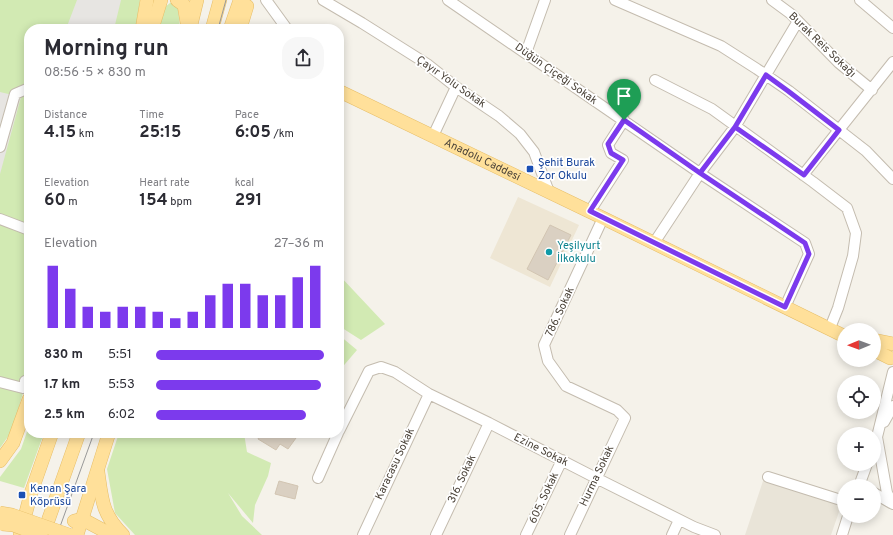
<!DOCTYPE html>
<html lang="en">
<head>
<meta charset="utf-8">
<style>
	:root { --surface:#fff; --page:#f7f7f7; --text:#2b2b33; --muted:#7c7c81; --accent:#7c3aed }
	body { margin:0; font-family:Overpass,sans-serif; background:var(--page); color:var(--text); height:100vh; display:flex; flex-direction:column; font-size:15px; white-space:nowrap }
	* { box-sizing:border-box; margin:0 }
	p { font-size:13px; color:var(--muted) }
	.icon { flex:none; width:22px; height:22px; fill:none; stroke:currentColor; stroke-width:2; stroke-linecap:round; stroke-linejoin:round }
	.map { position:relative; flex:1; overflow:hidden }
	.sheet { position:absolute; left:24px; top:24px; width:320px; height:414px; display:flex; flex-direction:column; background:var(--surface); border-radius:16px; box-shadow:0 2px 10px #0003 }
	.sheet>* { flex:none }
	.needle { width:26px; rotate:269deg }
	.tools { position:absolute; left:837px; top:323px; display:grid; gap:8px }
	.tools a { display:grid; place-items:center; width:44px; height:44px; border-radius:50%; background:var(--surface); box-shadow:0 2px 10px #0003; font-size:20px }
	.pin { position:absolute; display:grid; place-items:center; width:34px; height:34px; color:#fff; margin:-41px -17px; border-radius:50% 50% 50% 0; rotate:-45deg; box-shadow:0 0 4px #0007 }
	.pin .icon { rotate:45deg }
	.round { display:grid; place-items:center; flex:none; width:42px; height:42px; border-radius:16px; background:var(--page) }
	.head { display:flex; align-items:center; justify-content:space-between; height:68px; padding:0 20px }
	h1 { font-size:22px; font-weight:700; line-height:30px }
	.stats { display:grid; grid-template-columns:repeat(3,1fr); gap:6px; height:68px; padding:4px 20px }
	.stats div { display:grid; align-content:center }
	.stats b { font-size:17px; font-weight:700 }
	.stats small { font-size:11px; font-weight:400 }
	.stats p { font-size:11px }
	.chart { height:112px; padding:8px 20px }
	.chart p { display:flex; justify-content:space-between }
	.chart svg { width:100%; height:72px; margin-top:4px; stroke:var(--accent); stroke-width:6 }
	ul { padding:0 20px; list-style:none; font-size:13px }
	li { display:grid; grid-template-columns:64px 48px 1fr; align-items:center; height:30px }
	li i { height:10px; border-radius:5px; background:var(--accent) }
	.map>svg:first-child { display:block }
	.residential { fill:#e9e4d8 }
	.education { fill:#eee6d4 }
	.green { fill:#d2eab3 }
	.parking { fill:#e7e5e2 }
	.building { fill:#dad0c2; stroke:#d2c5b2 }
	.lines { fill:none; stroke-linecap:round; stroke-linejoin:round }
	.minor-casing { stroke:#c4bcaf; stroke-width:12 }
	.major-casing { stroke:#e6bd67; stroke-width:14 }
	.minor { stroke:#fff; stroke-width:10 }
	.major { stroke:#ffe09a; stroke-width:13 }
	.tram { stroke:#999; stroke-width:1 }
	.major-bridge-casing { stroke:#e6bd67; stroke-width:14; stroke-linecap:butt }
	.major-bridge { stroke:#ffe09a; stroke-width:13 }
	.route-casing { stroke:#fff; stroke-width:8 }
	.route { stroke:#7c3aed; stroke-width:5 }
	.transit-dot { fill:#1a4fb4; stroke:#fff; stroke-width:1.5 }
	.culture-dot { fill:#0f9aa8; stroke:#fff; stroke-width:1.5 }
	.labels { text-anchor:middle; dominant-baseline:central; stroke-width:3.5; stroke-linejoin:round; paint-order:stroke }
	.street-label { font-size:11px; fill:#4a4238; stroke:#fff }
	.transit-label { font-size:11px; fill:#164399; stroke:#fff; text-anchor:start }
	.culture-label { font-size:11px; fill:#0d838f; stroke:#fff; text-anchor:start }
</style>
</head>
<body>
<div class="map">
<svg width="893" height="535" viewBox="0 0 893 535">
	<rect width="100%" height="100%" fill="#f5f2ea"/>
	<path class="residential" d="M 764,478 L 837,500 L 840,509 L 831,535 L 745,535 Z"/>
	<path class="education" d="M 518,197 L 579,225 L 550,287 L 490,258 Z"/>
	<path class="green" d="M 0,0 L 140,0 L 136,29 L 29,29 L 29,372 L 12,431 L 0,448 Z
		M 170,3 L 175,3 L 178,7 L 180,29 L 157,29 L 165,7 Z
		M 339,275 L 385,324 L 361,340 L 339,326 Z
		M 339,335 L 357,350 L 339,371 Z
		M 29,426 L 29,433 L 44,433 L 24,488 L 0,481 L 0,477 L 21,449 Z
		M 119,433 L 244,433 L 247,452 L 271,463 L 268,476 L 255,505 L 253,523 L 228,493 L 242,516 L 262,535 L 135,535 L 115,513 L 107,469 Z"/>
	<path class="parking" d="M 77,0 L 121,0 L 114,29 L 66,29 Z
		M 0,92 L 21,97 L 0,174 Z"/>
	<path class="building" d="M 550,225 L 571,235 L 548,280 L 527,269 Z
		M 261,433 L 288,433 L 296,438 L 288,449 L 280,444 L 276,450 L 258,439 Z
		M 279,481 L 298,486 L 295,499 L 275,494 Z"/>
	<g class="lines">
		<defs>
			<path id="minor" d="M 266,0 L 287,29
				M 323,0 L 362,23 L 427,64 L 456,87 L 499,116 L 520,134 L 534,152 L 549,192
				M 448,0 L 704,176 L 805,243 L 809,254 L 785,307
				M 615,0 L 721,46 L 757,69 L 789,91 L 866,151 L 893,179
				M 772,0 L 791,14 L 839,63 L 872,90
				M 860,0 L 893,28
				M 526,53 L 545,0
				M 655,80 L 712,109 L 813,182 L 847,208 L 856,233 L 853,256 L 838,308 L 830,328
				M 433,136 L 456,87
				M 0,147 L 15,94 L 29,88
				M 803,175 L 893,62
				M 590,211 L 623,160 L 611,153 L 608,145 L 624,120
				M 0,219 L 29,230
				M 654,243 L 700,173 L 735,127 L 798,21
				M 893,372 L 877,437 L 887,493 L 893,504
				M 25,381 L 29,383
				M 0,382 L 23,388
				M 884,422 L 893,406
				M 339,431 L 369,371 L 381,367 L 395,372 L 429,394 L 489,423 L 596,478 L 694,527 L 715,535
				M 768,477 L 844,501
				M 318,478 L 338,433
				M 859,486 L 867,464
				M 874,493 L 891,503
				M 363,535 L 429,394
				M 436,535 L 489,423
				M 526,535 L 562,460
				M 570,535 L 625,418 L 617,410 L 566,386 L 548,361 L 544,345 L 603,218
				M 672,535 L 679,520
				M 842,535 L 848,516"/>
			<g id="major">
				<path d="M 177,0 L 184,5 L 188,29"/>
				<path d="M 142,29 L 147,0"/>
				<path d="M 152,29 L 161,0"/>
				<path d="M 190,29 L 197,0"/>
				<path d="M 212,29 L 220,0"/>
				<path d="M 230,29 L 240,0"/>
				<path d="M 240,29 L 247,6"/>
				<path id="s1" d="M 339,91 L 603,218 L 844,336"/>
				<path d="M 874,340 L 893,344"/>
				<path d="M 874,350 L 890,358"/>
				<path d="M 0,461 L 13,443 L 29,399"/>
				<path d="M 98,472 C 102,500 102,514 123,535"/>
				<path d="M 74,521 L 82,519 L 112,535"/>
				<path d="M 20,535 L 31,493 L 52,433"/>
				<path d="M 43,535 L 79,433"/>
				<path d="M 77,535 L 109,433"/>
			</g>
		</defs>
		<use href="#minor" class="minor-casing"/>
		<use href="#major" class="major-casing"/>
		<use href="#minor" class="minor"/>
		<use href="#major" class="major"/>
		<path class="tram" d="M 218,29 L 226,0
			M 57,535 L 94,433"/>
		<defs>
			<path id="major-bridge" d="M 0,513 L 12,515 L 69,535
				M 2,524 L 13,525 L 41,535"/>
		</defs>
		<use href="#major-bridge" class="major-bridge-casing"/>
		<use href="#major-bridge" class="major-bridge"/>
	</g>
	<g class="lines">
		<defs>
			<path id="route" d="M 624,120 L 608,144 L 611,153 L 623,160 L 590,211 L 785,307 L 809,254 L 805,243 L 700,173 L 735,127 L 766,75 L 788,91 L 839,130 L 804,175 L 735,127 L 700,173 L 624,120"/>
		</defs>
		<use href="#route" class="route-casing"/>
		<use href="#route" class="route"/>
	</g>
	<g class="transit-dot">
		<rect x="526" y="165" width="8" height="8" rx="2"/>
		<rect x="18" y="491" width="8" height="8" rx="2"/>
	</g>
	<circle class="culture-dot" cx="549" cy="252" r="4"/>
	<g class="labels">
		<g class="street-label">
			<text transform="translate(822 45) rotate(44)">Burak Reis Sokağı</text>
			<text transform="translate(556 74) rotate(35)">Düğün Çiçeği Sokak</text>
			<text transform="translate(451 82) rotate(35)">Çayır Yolu Sokak</text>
			<text stroke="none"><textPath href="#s1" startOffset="159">Anadolu Caddesi</textPath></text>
			<text transform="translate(560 312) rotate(-65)">786. Sokak</text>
			<text transform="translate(541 450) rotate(27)">Ezine Sokak</text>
			<text transform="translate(395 464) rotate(-65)">Karacasu Sokak</text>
			<text transform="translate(597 476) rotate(-65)">Hurma Sokak</text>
			<text transform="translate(462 479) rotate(-65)">316. Sokak</text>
			<text transform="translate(544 498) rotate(-65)">605. Sokak</text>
		</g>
		<g class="transit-label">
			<text x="538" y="163">Şehit Burak<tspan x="538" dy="13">Zor Okulu</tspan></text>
			<text x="30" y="489">Kenan Şara<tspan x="30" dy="13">Köprüsü</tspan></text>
		</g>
		<g class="culture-label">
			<text x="557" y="246">Yeşilyurt<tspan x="557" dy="13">İlkokulu</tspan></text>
		</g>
	</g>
</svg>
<div class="tools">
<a><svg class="needle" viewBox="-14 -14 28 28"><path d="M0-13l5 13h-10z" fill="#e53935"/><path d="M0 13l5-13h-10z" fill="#7c7c81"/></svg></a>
<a><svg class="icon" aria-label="locate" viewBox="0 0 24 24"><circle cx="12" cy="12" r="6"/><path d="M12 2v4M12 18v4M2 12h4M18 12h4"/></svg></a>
<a>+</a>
<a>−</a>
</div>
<div class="pin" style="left:624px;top:120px;background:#1e9e55"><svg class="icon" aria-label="arrive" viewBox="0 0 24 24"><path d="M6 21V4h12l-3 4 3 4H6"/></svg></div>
<section class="sheet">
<div class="head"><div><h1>Morning run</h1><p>08:56 · 5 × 830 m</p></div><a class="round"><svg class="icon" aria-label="share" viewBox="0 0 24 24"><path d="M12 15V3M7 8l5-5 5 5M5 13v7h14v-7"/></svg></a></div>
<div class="stats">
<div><p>Distance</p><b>4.15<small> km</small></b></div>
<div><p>Time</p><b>25:15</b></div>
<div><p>Pace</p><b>6:05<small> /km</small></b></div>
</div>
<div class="stats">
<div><p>Elevation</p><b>60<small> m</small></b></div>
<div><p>Heart rate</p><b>154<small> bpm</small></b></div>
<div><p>kcal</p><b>291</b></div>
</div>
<div class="chart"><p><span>Elevation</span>27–36 m</p>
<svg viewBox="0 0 160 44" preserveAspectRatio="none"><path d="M5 44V6M15 44V20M25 44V31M35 44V34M45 44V31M55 44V31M65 44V34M75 44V38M85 44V34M95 44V24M105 44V17M115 44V17M125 44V24M135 44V24M145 44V13M155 44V6"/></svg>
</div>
<ul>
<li><b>830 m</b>5:51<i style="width:100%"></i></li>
<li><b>1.7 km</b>5:53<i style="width:98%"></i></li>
<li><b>2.5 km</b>6:02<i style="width:89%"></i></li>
</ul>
</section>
</div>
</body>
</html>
